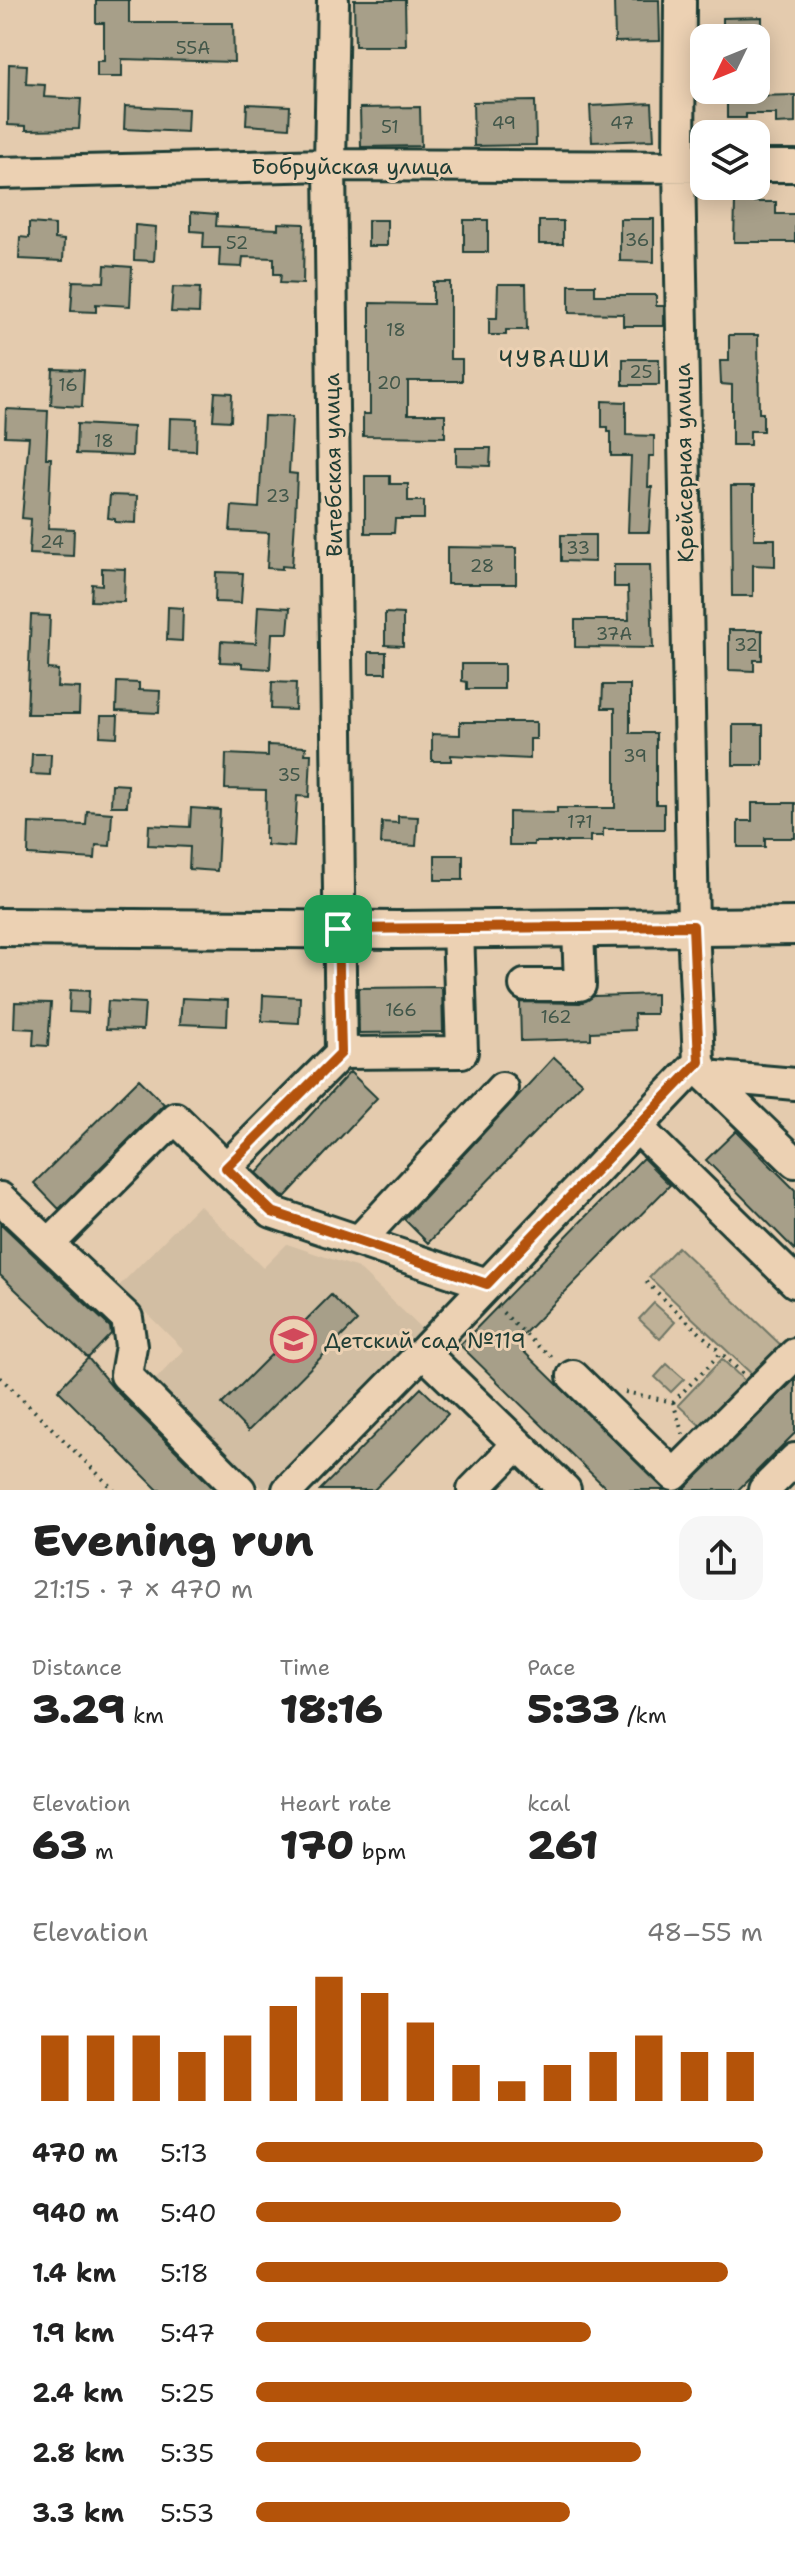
<!DOCTYPE html>
<html lang="en">
<head>
<meta charset="utf-8">
<style>
	:root { --surface:#fff; --page:#f6f6f6; --text:#222; --muted:#767676; --accent:#b45309 }
	body { margin:0; font-family:"Shantell Sans",sans-serif; background:var(--page); color:var(--text); height:100vh; display:flex; flex-direction:column; font-size:30px; white-space:nowrap }
	* { box-sizing:border-box; margin:0 }
	p { font-size:26px; color:var(--muted) }
	.icon { flex:none; width:44px; height:44px; fill:none; stroke:currentColor; stroke-width:2; stroke-linecap:round; stroke-linejoin:round }
	.map { position:relative; height:1490px; overflow:hidden }
	.drawer { display:flex; flex-direction:column; background:var(--surface); flex:1 }
	.drawer>* { flex:none }
	.needle { width:52px; rotate:227deg }
	.tools { position:absolute; left:690px; top:24px; display:grid; gap:16px }
	.tools a { display:grid; place-items:center; width:80px; height:80px; border-radius:16px; background:var(--surface); box-shadow:0 4px 20px #0003; font-size:40px }
	.pin { position:absolute; display:grid; place-items:center; width:68px; height:68px; color:#fff; margin:-34px; border-radius:16px; box-shadow:0 4px 12px #0006 }
	.round { display:grid; place-items:center; flex:none; width:84px; height:84px; border-radius:24px; background:var(--page) }
	.headline { display:flex; align-items:center; justify-content:space-between; height:136px; padding:0 32px }
	h1 { font-size:44px; font-weight:800; line-height:60px }
	.metrics { display:grid; grid-template-columns:repeat(3,1fr); gap:12px; height:136px; padding:8px 32px }
	.metrics div { display:grid; align-content:center }
	.metrics b { font-size:40px; font-weight:800 }
	.metrics small { font-size:22px; font-weight:400 }
	.metrics p { font-size:22px }
	.chart { height:224px; padding:16px 32px }
	.chart p { display:flex; justify-content:space-between }
	.chart svg { width:100%; height:144px; margin-top:8px; stroke:var(--accent); stroke-width:6 }
	ul { padding:0 32px; list-style:none; font-size:26px }
	li { display:grid; grid-template-columns:128px 96px 1fr; align-items:center; height:60px }
	li i { height:20px; border-radius:10px; background:var(--accent) }
	.map>svg:first-child { display:block }
	.built { fill:#d2bea3 }
	.green { fill:#bfb197; stroke:#6f7766; stroke-width:2 }
	.building { fill:#a79f89; stroke:#1f3d34; stroke-width:2 }
	.lines { fill:none; stroke-linecap:round; stroke-linejoin:round }
	.minor-casing { stroke:#1f3d34; stroke-width:36 }
	.major-casing { stroke:#1f3d34; stroke-width:42 }
	.path { stroke:#1f3d34; stroke-width:4; stroke-dasharray:2 6; stroke-linecap:butt }
	.minor { stroke:#ecd1b3; stroke-width:30 }
	.major { stroke:#ecd1b3; stroke-width:36 }
	.route-casing { stroke:#fff; stroke-width:16 }
	.route { stroke:#b45309; stroke-width:10 }
	.labels { text-anchor:middle; dominant-baseline:central; stroke-width:6; stroke-linejoin:round; paint-order:stroke }
	.number-label { font-size:18px; fill:#415649 }
	.street-label { font-size:22px; fill:#1f3d34; stroke:#ecd1b3 }
	.poi-label { font-size:22px; fill:#1f3d34; stroke:#ecd1b3; text-anchor:start }
	.neighbourhood-label { font-size:24px; letter-spacing:2px; fill:#1f3d34; stroke:#ecd1b3 }
</style>
</head>
<body>
<div class="map">
<svg width="795" height="1490" viewBox="0 0 795 1490">
	<rect width="100%" height="100%" fill="#e4cbae"/>
	<filter id="ink" filterUnits="userSpaceOnUse"><feTurbulence type="fractalNoise" baseFrequency=".0125" numOctaves="2"/><feDisplacementMap in="SourceGraphic" scale="16" xChannelSelector="R" yChannelSelector="G"/><feConvolveMatrix kernelMatrix="1 2 1 2 8 2 1 2 1" color-interpolation-filters="sRGB"/></filter>
	<g filter="url(#ink)">
		<path class="built" d="M 199,1205 L 263,1268 L 287,1244 L 358,1268 L 423,1330 L 265,1490 L 154,1381 L 184,1350 L 119,1286 Z"/>
		<path class="green" d="M 678,1247 L 785,1349 L 757,1379 L 649,1277 Z
			M 654,1303 L 675,1322 L 660,1339 L 639,1319 Z
			M 722,1359 L 749,1385 L 706,1431 L 678,1405 Z
			M 667,1364 L 684,1379 L 671,1392 L 655,1377 Z"/>
		<path class="building" d="M 96,0 L 129,0 L 129,23 L 233,23 L 234,62 L 122,59 L 122,77 L 97,77 L 97,61 L 104,61 L 104,23 L 96,23 Z
			M 354,0 L 405,0 L 406,46 L 355,46 Z
			M 614,0 L 659,0 L 660,41 L 615,42 Z
			M 762,17 L 762,38 L 723,38 L 723,18 Z
			M 9,64 L 27,65 L 26,84 L 45,85 L 44,97 L 81,99 L 79,129 L 26,130 L 26,126 L 8,125 Z
			M 727,90 L 753,90 L 753,96 L 795,95 L 795,123 L 776,124 L 776,114 L 746,114 L 746,118 L 727,118 Z
			M 535,101 L 536,145 L 474,146 L 473,102 Z
			M 652,103 L 654,140 L 592,142 L 590,106 Z
			M 247,104 L 290,106 L 289,128 L 246,125 Z
			M 125,106 L 188,109 L 187,132 L 124,129 Z
			M 420,107 L 421,146 L 361,147 L 360,108 Z
			M 735,202 L 776,202 L 776,214 L 795,214 L 795,242 L 734,242 Z
			M 191,212 L 217,214 L 216,226 L 278,229 L 278,223 L 304,224 L 303,284 L 280,283 L 281,274 L 274,274 L 274,258 L 243,257 L 242,267 L 219,266 L 220,248 L 203,248 L 204,232 L 191,231 Z
			M 620,219 L 654,219 L 654,262 L 620,261 Z
			M 368,220 L 387,220 L 387,246 L 368,246 Z
			M 464,220 L 488,220 L 488,252 L 464,252 Z
			M 539,221 L 563,221 L 563,244 L 539,244 Z
			M 29,223 L 55,225 L 55,239 L 64,240 L 63,261 L 19,259 L 20,237 L 29,238 Z
			M 135,225 L 156,227 L 154,261 L 134,260 Z
			M 105,265 L 132,267 L 130,306 L 96,304 L 96,312 L 71,311 L 73,281 L 104,282 Z
			M 433,282 L 450,282 L 450,359 L 462,359 L 462,381 L 408,381 L 408,414 L 445,414 L 445,437 L 363,436 L 363,414 L 370,414 L 370,303 L 433,304 Z
			M 498,284 L 526,284 L 527,330 L 506,330 L 506,335 L 489,335 L 489,318 L 497,318 Z
			M 569,285 L 595,285 L 595,295 L 656,295 L 656,306 L 664,306 L 664,326 L 623,326 L 623,314 L 569,313 Z
			M 173,287 L 200,288 L 199,313 L 171,312 Z
			M 729,335 L 758,335 L 759,413 L 763,413 L 763,431 L 750,431 L 750,445 L 732,445 L 732,385 L 721,384 L 720,361 L 729,361 Z
			M 623,359 L 659,359 L 659,385 L 623,385 Z
			M 53,369 L 84,370 L 82,407 L 51,405 Z
			M 215,392 L 232,393 L 231,421 L 213,420 Z
			M 602,401 L 626,402 L 626,435 L 654,436 L 654,456 L 649,456 L 648,487 L 652,487 L 649,532 L 628,532 L 631,456 L 611,456 L 611,432 L 608,432 L 608,427 L 602,427 Z
			M 6,409 L 48,411 L 46,458 L 51,458 L 48,528 L 74,529 L 73,556 L 29,554 L 31,519 L 22,518 L 29,437 L 5,436 Z
			M 264,416 L 292,417 L 289,473 L 297,474 L 295,519 L 292,567 L 282,566 L 282,569 L 267,568 L 269,533 L 230,531 L 232,506 L 259,508 Z
			M 170,418 L 197,419 L 196,451 L 169,450 Z
			M 77,424 L 133,427 L 132,456 L 76,454 Z
			M 456,448 L 491,448 L 490,466 L 456,465 Z
			M 365,476 L 390,476 L 390,484 L 408,484 L 408,501 L 424,501 L 424,519 L 395,519 L 394,533 L 365,533 Z
			M 731,486 L 754,486 L 754,539 L 775,539 L 775,566 L 753,565 L 753,596 L 732,596 Z
			M 110,495 L 137,496 L 136,523 L 115,522 L 115,519 L 108,518 Z
			M 561,535 L 595,535 L 595,562 L 561,561 Z
			M 447,547 L 516,548 L 516,584 L 447,584 Z
			M 614,565 L 650,565 L 653,648 L 575,647 L 575,620 L 629,620 L 628,587 L 614,587 Z
			M 102,568 L 125,569 L 124,602 L 91,601 L 92,584 L 102,585 Z
			M 216,572 L 243,573 L 241,603 L 215,602 Z
			M 258,606 L 290,608 L 288,633 L 272,633 L 270,669 L 242,667 L 242,663 L 220,662 L 221,641 L 256,643 Z
			M 168,607 L 183,608 L 182,641 L 167,640 Z
			M 385,613 L 403,614 L 403,646 L 385,645 Z
			M 31,615 L 50,616 L 48,669 L 58,670 L 57,687 L 80,688 L 79,714 L 27,714 Z
			M 729,630 L 762,630 L 762,660 L 754,660 L 754,671 L 729,670 Z
			M 369,652 L 386,652 L 386,673 L 369,673 Z
			M 462,664 L 504,664 L 504,689 L 467,689 L 467,682 L 462,681 Z
			M 117,682 L 139,683 L 139,690 L 160,691 L 159,713 L 116,711 Z
			M 272,682 L 296,683 L 295,710 L 271,709 Z
			M 603,685 L 630,685 L 630,733 L 656,733 L 656,804 L 664,804 L 664,829 L 603,829 L 603,836 L 590,836 L 590,842 L 534,842 L 534,845 L 509,845 L 509,812 L 557,813 L 557,808 L 615,808 L 615,708 L 602,708 Z
			M 101,716 L 118,716 L 117,737 L 100,736 Z
			M 460,722 L 536,722 L 536,739 L 530,739 L 530,759 L 451,755 L 451,761 L 432,761 L 432,734 L 460,735 Z
			M 733,725 L 763,725 L 763,765 L 733,765 Z
			M 268,745 L 306,747 L 305,754 L 311,754 L 309,797 L 297,796 L 294,847 L 267,845 L 267,839 L 265,839 L 266,790 L 225,789 L 226,754 L 268,756 Z
			M 32,754 L 51,754 L 50,775 L 31,774 Z
			M 112,784 L 128,785 L 127,806 L 111,806 Z
			M 752,803 L 795,803 L 795,838 L 765,838 L 765,847 L 738,847 L 738,821 L 752,821 Z
			M 191,808 L 220,810 L 217,871 L 189,869 L 190,847 L 148,845 L 149,825 L 190,827 Z
			M 87,811 L 112,813 L 110,846 L 96,845 L 95,859 L 28,855 L 29,823 L 86,825 Z
			M 398,816 L 418,817 L 416,846 L 381,844 L 382,822 L 398,823 Z
			M 435,855 L 463,855 L 463,880 L 435,880 Z
			M 442,987 L 443,1032 L 359,1033 L 358,988 Z
			M 70,990 L 89,991 L 88,1013 L 69,1012 Z
			M 656,994 L 656,1014 L 634,1014 L 635,1030 L 591,1032 L 591,1039 L 521,1041 L 520,1002 L 580,1003 L 594,996 Z
			M 263,995 L 300,997 L 299,1023 L 262,1021 Z
			M 182,998 L 228,1000 L 227,1026 L 180,1024 Z
			M 108,1001 L 145,1003 L 143,1030 L 106,1029 Z
			M 15,1002 L 51,1003 L 48,1046 L 33,1045 L 34,1029 L 14,1028 Z
			M 554,1057 L 582,1083 L 428,1243 L 404,1219 Z
			M 350,1072 L 377,1098 L 285,1197 L 282,1196 L 257,1173 Z
			M 139,1079 L 164,1104 L 59,1209 L 34,1183 Z
			M 736,1131 L 795,1190 L 795,1250 L 706,1160 Z
			M 643,1158 L 670,1185 L 515,1343 L 665,1490 L 608,1490 L 460,1345 Z
			M 0,1223 L 110,1327 L 111,1334 L 88,1358 L 0,1275 Z
			M 331,1295 L 357,1321 L 248,1431 L 222,1404 Z
			M 88,1358 L 113,1388 L 215,1490 L 158,1490 L 58,1390 Z
			M 795,1379 L 795,1433 L 738,1490 L 683,1490 Z
			M 421,1388 L 448,1414 L 374,1490 L 320,1490 Z"/>
		<g class="lines">
			<defs>
				<path id="minor" d="M 680,0 L 679,167 L 693,926 L 699,1062 L 706,1076 L 795,1162
					M 756,166 L 795,166
					M 0,173 L 330,165 L 704,167
					M 525,985 L 580,985 L 578,929
					M 341,1053 L 462,1052 L 458,929
					M 706,1076 L 795,1084
					M 637,1127 L 795,1282
					M 226,1168 L 272,1212 L 487,1284
					M 0,1198 L 127,1318 L 131,1346 L 126,1375 L 240,1490
					M 359,1241 L 502,1088
					M 49,1244 L 175,1118 L 226,1168 L 341,1053 L 330,165 L 333,0
					M 423,1352 L 699,1062
					M 573,1376 L 674,1475 L 795,1354
					M 288,1490 L 423,1352 L 565,1490
					M 473,1490 L 518,1444
					M 764,1490 L 795,1459"/>
				<path id="major" d="M 0,927 L 398,930 L 795,926"/>
			</defs>
			<use href="#minor" class="minor-casing"/>
			<use href="#major" class="major-casing"/>
			<path class="path" d="M 646,1282 L 721,1353
				M 497,1307 L 540,1348 L 556,1359
				M 0,1377 L 114,1490
				M 625,1392 L 673,1402
				M 673,1402 L 721,1353 L 743,1374
				M 673,1402 L 683,1435"/>
			<use href="#minor" class="minor"/>
			<use href="#major" class="major"/>
		</g>
	</g>
	<g class="lines" filter="url(#ink)">
		<defs>
			<path id="route" d="M 693,926 L 699,1062 L 487,1284 L 272,1212 L 226,1168 L 341,1053 L 338,929 Z"/>
		</defs>
		<use href="#route" class="route-casing"/>
		<use href="#route" class="route"/>
	</g>
	<defs>
		<symbol id="school-ring" viewBox="-11 -11 22 22"><circle r="9.5" fill="#ecd1b3" stroke="#d1495b" stroke-width="1.5"/><path d="M0-5L7-2L0 1L-7-2ZM-4 1L0 2.5L4 1V4Q0 6-4 4Z" fill="#d1495b"/></symbol>
	</defs>
	<g fill-rule="evenodd">
		<use href="#school-ring" x="268" y="1314" width="51" height="51"/>
	</g>
	<g class="labels">
		<g class="number-label">
			<text x="193" y="48">55А</text>
			<text x="504" y="123">49</text>
			<text x="622" y="123">47</text>
			<text x="390" y="127">51</text>
			<text x="637" y="240">36</text>
			<text x="237" y="243">52</text>
			<text x="396" y="330">18</text>
			<text x="641" y="372">25</text>
			<text x="389" y="383">20</text>
			<text x="68" y="385">16</text>
			<text x="104" y="441">18</text>
			<text x="278" y="496">23</text>
			<text x="52" y="542">24</text>
			<text x="578" y="548">33</text>
			<text x="482" y="566">28</text>
			<text x="614" y="634">37А</text>
			<text x="746" y="645">32</text>
			<text x="635" y="756">39</text>
			<text x="289" y="775">35</text>
			<text x="580" y="822">171</text>
			<text x="401" y="1010">166</text>
			<text x="556" y="1017">162</text>
		</g>
		<g class="street-label">
			<text x="352" y="166">Бобруйская улица</text>
			<text transform="translate(684 463) rotate(-91)">Крейсерная улица</text>
			<text transform="translate(333 465) rotate(-91)">Витебская улица</text>
		</g>
		<g class="poi-label">
			<text x="324" y="1340">Детский сад №119</text>
		</g>
		<g class="neighbourhood-label">
			<text x="555" y="359">ЧУВАШИ</text>
		</g>
	</g>
</svg>
<div class="tools">
<a><svg class="needle" viewBox="-14 -14 28 28"><path d="M0-13l5 13h-10z" fill="#e53935"/><path d="M0 13l5-13h-10z" fill="#767676"/></svg></a>
<a><svg class="icon" aria-label="layers" viewBox="0 0 24 24"><path d="M12 4l9 5-9 5-9-5zM3 14l9 5 9-5"/></svg></a>
</div>
<div class="pin" style="left:338px;top:929px;background:#1e9e55"><svg class="icon" aria-label="arrive" viewBox="0 0 24 24"><path d="M6 21V4h12l-3 4 3 4H6"/></svg></div>
</div>
<section class="drawer">
<div class="headline"><div><h1>Evening run</h1><p>21:15 · 7 × 470 m</p></div><a class="round"><svg class="icon" aria-label="share" viewBox="0 0 24 24"><path d="M12 15V3M7 8l5-5 5 5M5 13v7h14v-7"/></svg></a></div>
<div class="metrics">
<div><p>Distance</p><b>3.29<small> km</small></b></div>
<div><p>Time</p><b>18:16</b></div>
<div><p>Pace</p><b>5:33<small> /km</small></b></div>
</div>
<div class="metrics">
<div><p>Elevation</p><b>63<small> m</small></b></div>
<div><p>Heart rate</p><b>170<small> bpm</small></b></div>
<div><p>kcal</p><b>261</b></div>
</div>
<div class="chart"><p><span>Elevation</span>48–55 m</p>
<svg viewBox="0 0 160 44" preserveAspectRatio="none"><path d="M5 44V24M15 44V24M25 44V24M35 44V29M45 44V24M55 44V15M65 44V6M75 44V11M85 44V20M95 44V33M105 44V38M115 44V33M125 44V29M135 44V24M145 44V29M155 44V29"/></svg>
</div>
<ul>
<li><b>470 m</b>5:13<i style="width:100%"></i></li>
<li><b>940 m</b>5:40<i style="width:72%"></i></li>
<li><b>1.4 km</b>5:18<i style="width:93%"></i></li>
<li><b>1.9 km</b>5:47<i style="width:66%"></i></li>
<li><b>2.4 km</b>5:25<i style="width:86%"></i></li>
<li><b>2.8 km</b>5:35<i style="width:76%"></i></li>
<li><b>3.3 km</b>5:53<i style="width:62%"></i></li>
</ul>
</section>
</body>
</html>
